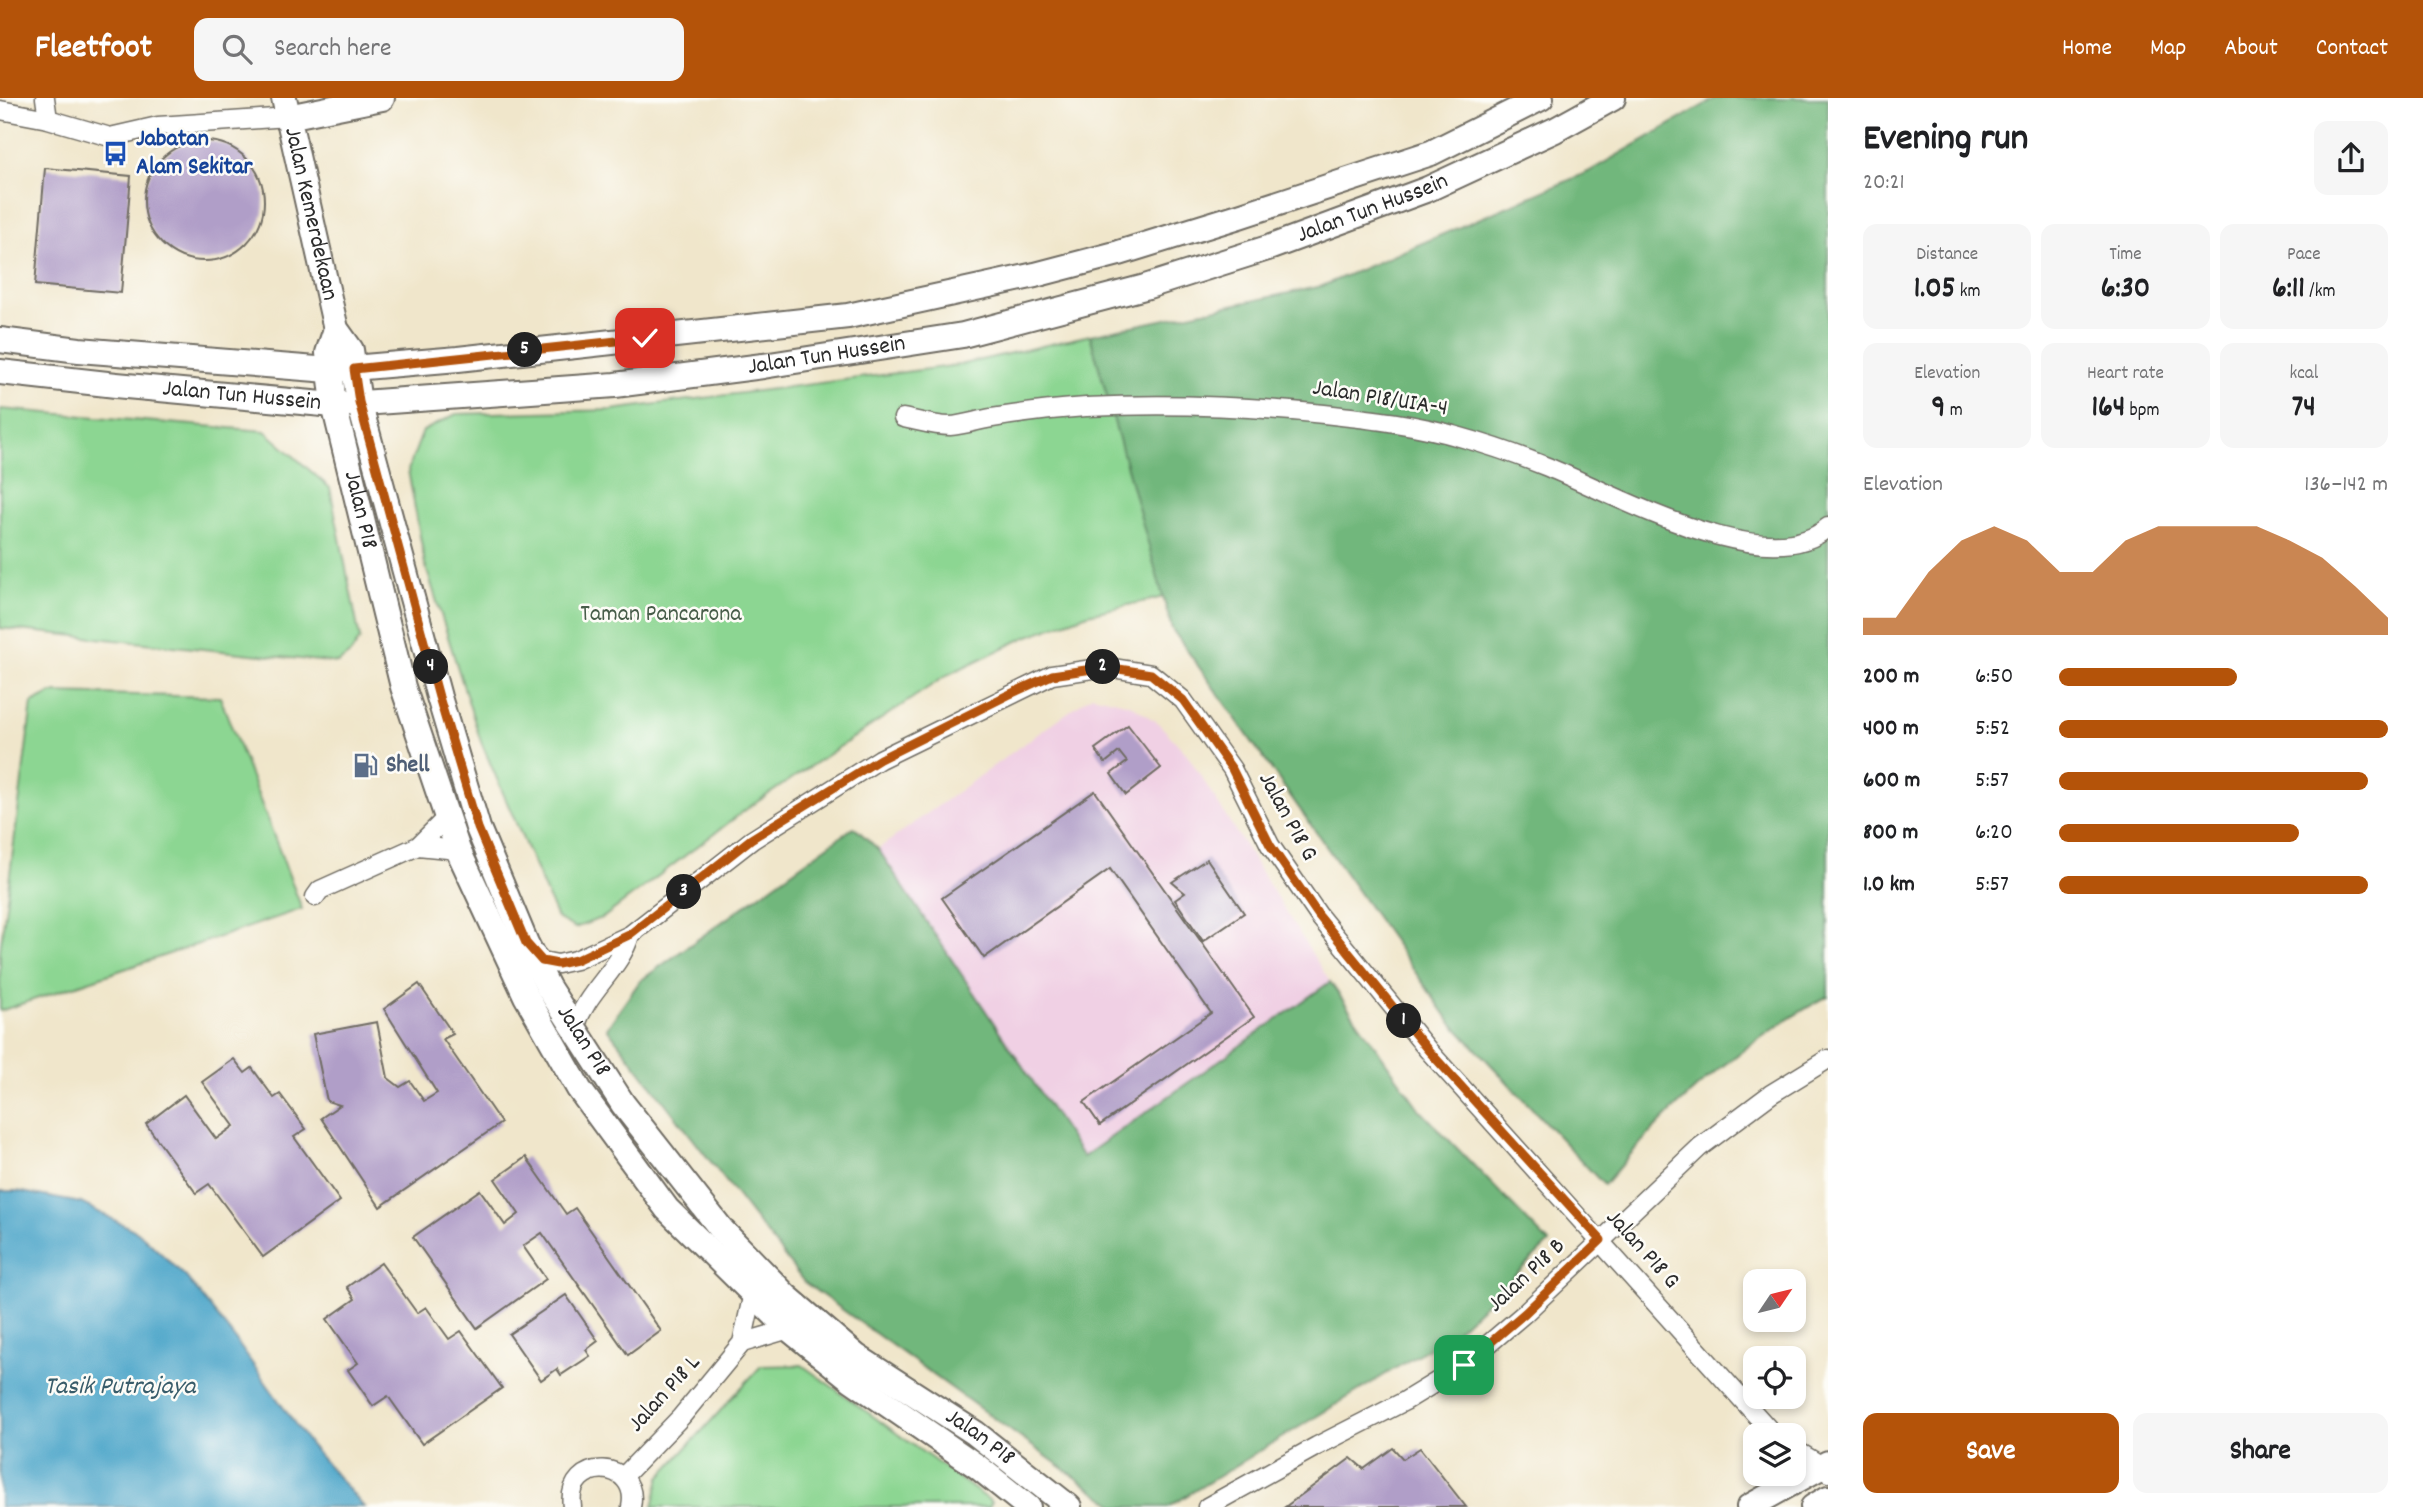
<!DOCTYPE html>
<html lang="en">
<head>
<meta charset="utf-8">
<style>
	:root { --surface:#fff; --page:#f6f6f6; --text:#202124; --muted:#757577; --accent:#b45309 }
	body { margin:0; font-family:Dekko,sans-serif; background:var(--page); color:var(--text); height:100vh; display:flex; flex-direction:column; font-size:26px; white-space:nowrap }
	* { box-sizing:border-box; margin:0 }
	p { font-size:23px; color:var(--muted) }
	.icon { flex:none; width:38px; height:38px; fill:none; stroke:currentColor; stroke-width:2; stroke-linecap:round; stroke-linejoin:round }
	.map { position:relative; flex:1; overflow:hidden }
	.sheet { display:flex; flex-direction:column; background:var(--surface); width:595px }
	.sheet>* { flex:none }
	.needle { width:46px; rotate:55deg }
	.controls { position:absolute; left:1743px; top:1171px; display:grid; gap:14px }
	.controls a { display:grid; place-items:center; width:63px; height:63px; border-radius:14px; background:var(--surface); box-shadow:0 4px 10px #0003; font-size:35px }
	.pin { position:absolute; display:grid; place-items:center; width:60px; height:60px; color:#fff; margin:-30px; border-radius:14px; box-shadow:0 4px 10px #0006 }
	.km { position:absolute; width:35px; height:35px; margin:-18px; border-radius:50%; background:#222; color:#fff; font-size:19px; line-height:35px; text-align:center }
	.round { display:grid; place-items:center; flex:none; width:74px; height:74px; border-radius:14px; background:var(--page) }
	.overview { display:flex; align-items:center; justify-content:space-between; height:119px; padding:0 35px }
	h1 { font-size:38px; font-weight:700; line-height:52px }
	.figures { display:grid; grid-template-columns:repeat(3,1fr); gap:10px; height:119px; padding:7px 35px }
	.figures div { display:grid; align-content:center; border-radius:14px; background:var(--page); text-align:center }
	.figures b { font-size:30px; font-weight:700 }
	.figures small { font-size:19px; font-weight:400 }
	.figures p { font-size:19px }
	.chart { height:196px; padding:14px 35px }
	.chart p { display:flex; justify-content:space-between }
	.chart svg { width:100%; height:126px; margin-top:7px; fill:var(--accent); opacity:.7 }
	.cta { display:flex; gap:14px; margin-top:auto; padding:14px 35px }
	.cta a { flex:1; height:80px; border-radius:14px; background:var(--accent); color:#fff; font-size:28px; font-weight:700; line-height:80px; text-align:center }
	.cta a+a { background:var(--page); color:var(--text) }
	ul { padding:0 35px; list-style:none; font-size:23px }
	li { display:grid; grid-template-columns:112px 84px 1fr; align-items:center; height:52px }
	li i { height:18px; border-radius:9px; background:var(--accent) }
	header { display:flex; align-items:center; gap:42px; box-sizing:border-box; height:98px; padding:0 35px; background:var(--accent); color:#fff }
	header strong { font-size:33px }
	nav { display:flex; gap:38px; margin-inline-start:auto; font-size:24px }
	.search { width:490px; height:63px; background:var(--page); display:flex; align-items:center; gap:18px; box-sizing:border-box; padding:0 24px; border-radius:14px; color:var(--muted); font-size:26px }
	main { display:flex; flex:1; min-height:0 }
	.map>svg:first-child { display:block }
	.built { fill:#f0d0e4 }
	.green { fill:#8cd692; stroke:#5c805e; stroke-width:2 }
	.forest { fill:#71b77c; stroke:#4e7154; stroke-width:2 }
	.water { fill:#4ca5c9; stroke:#3c687a; stroke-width:2 }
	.building { fill:#b09ec8 }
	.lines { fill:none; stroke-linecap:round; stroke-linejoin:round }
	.street-casing { stroke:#706c63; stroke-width:21 }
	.secondary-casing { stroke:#706c63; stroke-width:28 }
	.street { stroke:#fff; stroke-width:18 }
	.secondary { stroke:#fff; stroke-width:24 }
	.route-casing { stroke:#fff; stroke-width:14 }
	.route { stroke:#b45309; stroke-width:9 }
	.labels { text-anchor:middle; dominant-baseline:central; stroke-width:5; stroke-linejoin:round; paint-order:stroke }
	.transit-label { font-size:24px; font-weight:bold; fill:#164399; stroke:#fdfcf7; text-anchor:start }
	.street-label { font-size:24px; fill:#2b2b2b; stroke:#fdfcf7 }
	.park-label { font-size:24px; fill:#485e4a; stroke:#fdfcf7 }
	.service-label { font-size:24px; font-weight:bold; fill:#4e5e75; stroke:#fdfcf7; text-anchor:start }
	.water-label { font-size:26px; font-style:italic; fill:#385c6a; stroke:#fdfcf7 }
</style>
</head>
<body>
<header>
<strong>Fleetfoot</strong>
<div class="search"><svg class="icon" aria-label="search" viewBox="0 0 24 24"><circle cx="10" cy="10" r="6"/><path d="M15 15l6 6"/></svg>Search here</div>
<nav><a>Home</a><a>Map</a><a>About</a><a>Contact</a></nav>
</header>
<main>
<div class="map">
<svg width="1828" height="1409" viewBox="0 0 1828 1409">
	<rect width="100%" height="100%" fill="#fdfcf7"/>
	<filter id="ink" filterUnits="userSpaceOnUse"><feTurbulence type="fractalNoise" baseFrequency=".0143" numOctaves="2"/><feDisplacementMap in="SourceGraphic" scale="14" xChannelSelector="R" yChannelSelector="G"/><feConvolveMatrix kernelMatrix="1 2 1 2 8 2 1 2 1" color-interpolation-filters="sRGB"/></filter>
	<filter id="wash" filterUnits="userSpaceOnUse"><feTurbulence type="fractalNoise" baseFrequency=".00686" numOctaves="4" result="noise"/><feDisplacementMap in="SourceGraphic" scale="28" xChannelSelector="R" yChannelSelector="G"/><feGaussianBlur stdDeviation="1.57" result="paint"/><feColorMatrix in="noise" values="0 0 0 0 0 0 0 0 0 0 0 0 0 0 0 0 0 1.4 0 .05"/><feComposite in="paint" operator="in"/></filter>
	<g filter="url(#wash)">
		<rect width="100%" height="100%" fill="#f0e6cb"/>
		<path class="built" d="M 1092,597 L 1130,606 L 1159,626 L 1187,656 L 1330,884 L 1083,1059 L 878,751 Z"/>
		<path class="green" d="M 1090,237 L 1164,499 L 1088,516 L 1026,539 L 947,577 L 748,710 L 604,819 L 575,830 L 557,820 L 481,644 L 425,466 L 408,372 L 423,333 L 456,316 L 611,312 L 959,267 Z
			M 0,311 L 265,333 L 330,390 L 360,541 L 351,555 L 338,565 L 0,530 Z
			M 52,595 L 220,599 L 302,811 L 0,913 L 0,853 L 32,605 Z
			M 802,1267 L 992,1404 L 989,1409 L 653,1409 L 660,1379 L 761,1268 Z"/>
		<path class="forest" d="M 1716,0 L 1828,0 L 1828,898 C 1740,945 1667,1010 1604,1087 L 1450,923 L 1172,531 L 1090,237 L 1322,188 L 1588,74 Z
			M 854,729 L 878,751 L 1083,1059 L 1330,884 L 1420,1012 L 1549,1145 L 1455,1234 L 1168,1409 L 1117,1409 L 804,1184 L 607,930 L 640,883 Z"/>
		<path class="water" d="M 0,1093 L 17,1093 L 81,1105 L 138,1134 L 186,1179 L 232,1237 L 310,1347 L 364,1409 L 0,1409 Z"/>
		<g id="blocks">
			<path class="building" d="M144 103a60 60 0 1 1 120 0a60 60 0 1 1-120 0Z
				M 45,70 L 131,78 L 121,195 L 35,187 Z
				M 1128,627 L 1161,670 L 1126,697 L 1111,676 L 1127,664 L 1119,654 L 1105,665 L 1095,651 Z
				M 1095,693 L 1254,919 L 1100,1027 L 1084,1004 L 1211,915 L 1110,771 L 984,860 L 942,800 Z
				M 1207,761 L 1244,815 L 1203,843 L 1175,802 L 1185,795 L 1172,784 Z
				M 419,886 L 453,936 L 443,941 L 501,1025 L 380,1109 L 321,1020 L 340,1007 L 327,1003 L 313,936 L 377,924 L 388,980 L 400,989 L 410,983 L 424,1003 L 437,995 L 384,911 Z
				M 234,961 L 245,975 L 252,970 L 274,1000 L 280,996 L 306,1031 L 294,1039 L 340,1103 L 263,1159 L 209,1086 L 196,1095 L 146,1026 L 184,997 L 216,1041 L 234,1028 L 202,984 Z
				M 526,1059 L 566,1116 L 575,1110 L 661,1233 L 628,1257 L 542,1135 L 523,1148 L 546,1181 L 477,1230 L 413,1139 L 480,1092 L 505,1127 L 519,1116 L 495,1081 Z
				M 381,1165 L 417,1215 L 426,1209 L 449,1241 L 461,1233 L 502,1290 L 422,1346 L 388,1298 L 373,1308 L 348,1272 L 358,1265 L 327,1221 L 355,1201 L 347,1189 Z
				M 566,1197 L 598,1243 L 586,1252 L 590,1258 L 561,1277 L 557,1271 L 541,1282 L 509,1236 Z
				M 1393,1350 L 1403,1361 L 1420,1350 L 1466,1409 L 1285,1409 L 1351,1360 L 1364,1371 Z"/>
		</g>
	</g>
	<g filter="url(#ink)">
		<use href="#blocks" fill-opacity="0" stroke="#706c63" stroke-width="2"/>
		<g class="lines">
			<defs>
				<path id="street" d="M 45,0 L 48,21
					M 0,12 L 48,21 L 110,39 L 158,28 L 288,19
					M 903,320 C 919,323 934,328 950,328 C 964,327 978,322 992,320 C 1023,315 1055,311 1086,309 C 1166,305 1246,308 1324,316 C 1370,321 1416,326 1460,339 C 1489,347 1518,357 1545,368 C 1609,393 1768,484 1828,429
					M 418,748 L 458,752
					M 315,799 L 320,792 L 418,748 L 447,719
					M 532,852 L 542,863 L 558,866 L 576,862 L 630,837 L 752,742 L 880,661 L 1052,577 L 1106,569 L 1151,576 L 1183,602 L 1232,671 L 1270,747 L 1319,818 L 1428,952 L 1774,1337
					M 575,930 C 586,893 620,872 630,837
					M 742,1245 L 789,1231
					M 1794,1351 L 1822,1368 L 1828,1375
					M 623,1379 L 681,1319 L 742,1245 L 753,1195
					M 572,1409 C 565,1357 641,1361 631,1409
					M 1207,1409 L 1317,1348 L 1405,1303 L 1464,1267 L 1525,1215 L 1700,1049 L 1771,996 L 1828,961"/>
				<g id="secondary">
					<path id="s1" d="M 284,0 L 336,231 L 351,252 L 359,304 L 439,599 L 478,730 L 526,845 L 548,889 L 623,1006 L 722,1132 L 786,1198 L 856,1258 L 975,1335 L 1069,1409"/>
					<path d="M 288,19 L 382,0"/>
					<path id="s2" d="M 336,231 L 328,255 L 334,307 L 403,589 L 458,752 L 526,898 L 579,991 L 667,1111 L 789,1231 L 852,1282 L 978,1369 L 1028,1409"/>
					<path d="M 0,242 L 79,252 L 329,272 L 458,261 L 848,218 L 1035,177 L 1119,155 L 1239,118 L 1431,55 L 1541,0"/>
					<path id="s3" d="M 0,274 L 116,287 L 334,307 L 615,287 L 763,268 L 963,237 L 1145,189 L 1271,149 L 1428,91 L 1555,32 L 1613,0"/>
					<path d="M 1749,1409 L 1828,1365"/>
					<path d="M 1813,1409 L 1828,1400"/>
				</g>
			</defs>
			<use href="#street" class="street-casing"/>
			<use href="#secondary" class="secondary-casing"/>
			<use href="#street" class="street"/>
			<use href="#secondary" class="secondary"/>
		</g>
	</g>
	<g class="lines" filter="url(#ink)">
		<defs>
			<path id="route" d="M 645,240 L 354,271 L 359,304 L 439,599 L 478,730 L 526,845 L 542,863 L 558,866 L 576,862 L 629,837 L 751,741 L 880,661 L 1008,597 L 1052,577 L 1106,569 L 1151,576 L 1183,602 L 1232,671 L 1270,747 L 1319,818 L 1428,952 L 1601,1142 L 1525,1215 L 1464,1267"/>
		</defs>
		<use href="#route" class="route-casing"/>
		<use href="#route" class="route"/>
	</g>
	<defs>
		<symbol id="bus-bare" viewBox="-9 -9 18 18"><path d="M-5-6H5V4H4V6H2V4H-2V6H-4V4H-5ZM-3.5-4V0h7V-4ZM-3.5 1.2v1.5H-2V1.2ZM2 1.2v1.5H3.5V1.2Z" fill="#1a4fb4" stroke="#fdfcf7" stroke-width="2.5" paint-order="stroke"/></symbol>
		<symbol id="fuel-bare" viewBox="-9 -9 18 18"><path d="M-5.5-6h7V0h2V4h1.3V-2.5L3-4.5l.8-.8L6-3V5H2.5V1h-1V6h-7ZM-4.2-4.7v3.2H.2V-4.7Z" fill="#5c6f8a" stroke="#fdfcf7" stroke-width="2.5" paint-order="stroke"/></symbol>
	</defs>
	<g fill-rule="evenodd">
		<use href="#bus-bare" x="98" y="38" width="35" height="35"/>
		<use href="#fuel-bare" x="348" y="650" width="35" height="35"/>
	</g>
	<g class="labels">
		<g class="transit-label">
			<text x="136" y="42">Jabatan<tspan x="136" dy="28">Alam Sekitar</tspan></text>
		</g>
		<g class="street-label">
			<text stroke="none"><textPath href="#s3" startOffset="1398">Jalan Tun Hussein</textPath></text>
			<text stroke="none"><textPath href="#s1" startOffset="119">Jalan Kemerdekaan</textPath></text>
			<text stroke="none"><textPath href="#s3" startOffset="831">Jalan Tun Hussein</textPath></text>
			<text stroke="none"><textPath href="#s3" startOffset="243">Jalan Tun Hussein</textPath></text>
			<text transform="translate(1380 301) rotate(9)">Jalan P18/UIA-4</text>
			<text stroke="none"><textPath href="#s2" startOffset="186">Jalan P18</textPath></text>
			<text transform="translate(1287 719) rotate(61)">Jalan P18 G</text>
			<text stroke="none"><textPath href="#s1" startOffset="996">Jalan P18</textPath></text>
			<text transform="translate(1642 1152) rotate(48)">Jalan P18 G</text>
			<text transform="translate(1527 1178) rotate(-43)">Jalan P18 B</text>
			<text transform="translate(665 1296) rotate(-48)">Jalan P18 L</text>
			<text stroke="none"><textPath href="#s1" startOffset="1563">Jalan P18</textPath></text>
		</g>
		<g class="park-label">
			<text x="661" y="517">Taman Pancarona</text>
		</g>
		<g class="service-label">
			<text x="386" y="668">Shell</text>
		</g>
		<g class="water-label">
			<text x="120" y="1289">Tasik Putrajaya</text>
		</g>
	</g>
</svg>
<div class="controls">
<a><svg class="needle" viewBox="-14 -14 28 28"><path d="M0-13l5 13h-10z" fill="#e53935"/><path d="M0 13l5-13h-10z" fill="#757577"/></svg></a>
<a><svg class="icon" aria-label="locate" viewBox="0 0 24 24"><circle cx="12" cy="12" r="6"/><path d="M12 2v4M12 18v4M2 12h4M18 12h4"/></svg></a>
<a><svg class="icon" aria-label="layers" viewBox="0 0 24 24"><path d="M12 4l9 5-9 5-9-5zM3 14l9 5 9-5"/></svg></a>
</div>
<div class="pin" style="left:1464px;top:1267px;background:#1e9e55"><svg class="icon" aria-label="arrive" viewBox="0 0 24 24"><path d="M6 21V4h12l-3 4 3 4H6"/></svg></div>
<div class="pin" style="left:645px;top:240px;background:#d93025"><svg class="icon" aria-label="check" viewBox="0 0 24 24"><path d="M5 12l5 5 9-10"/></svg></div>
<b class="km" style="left:1404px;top:923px">1</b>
<b class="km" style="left:1103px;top:569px">2</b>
<b class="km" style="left:684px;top:794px">3</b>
<b class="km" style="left:431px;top:569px">4</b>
<b class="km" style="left:525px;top:252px">5</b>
</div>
<section class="sheet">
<div class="overview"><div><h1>Evening run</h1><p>20:21</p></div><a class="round"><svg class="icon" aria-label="share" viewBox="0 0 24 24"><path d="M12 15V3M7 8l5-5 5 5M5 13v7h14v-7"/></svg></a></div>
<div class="figures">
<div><p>Distance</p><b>1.05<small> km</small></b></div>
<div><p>Time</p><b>6:30</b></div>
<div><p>Pace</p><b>6:11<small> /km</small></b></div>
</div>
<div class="figures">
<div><p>Elevation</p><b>9<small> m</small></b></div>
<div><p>Heart rate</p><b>164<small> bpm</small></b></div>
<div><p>kcal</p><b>74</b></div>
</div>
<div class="chart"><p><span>Elevation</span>136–142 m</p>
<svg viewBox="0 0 160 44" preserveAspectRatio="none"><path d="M0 44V38L10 38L20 22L30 11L40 6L50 11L60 22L70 22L80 11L90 6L100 6L110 6L120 6L130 11L140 17L150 27L160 38V44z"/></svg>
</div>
<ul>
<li><b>200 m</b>6:50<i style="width:54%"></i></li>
<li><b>400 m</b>5:52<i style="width:100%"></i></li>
<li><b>600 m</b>5:57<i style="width:94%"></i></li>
<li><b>800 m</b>6:20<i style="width:73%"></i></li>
<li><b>1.0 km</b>5:57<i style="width:94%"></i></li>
</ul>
<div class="cta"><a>Save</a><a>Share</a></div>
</section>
</main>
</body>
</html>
